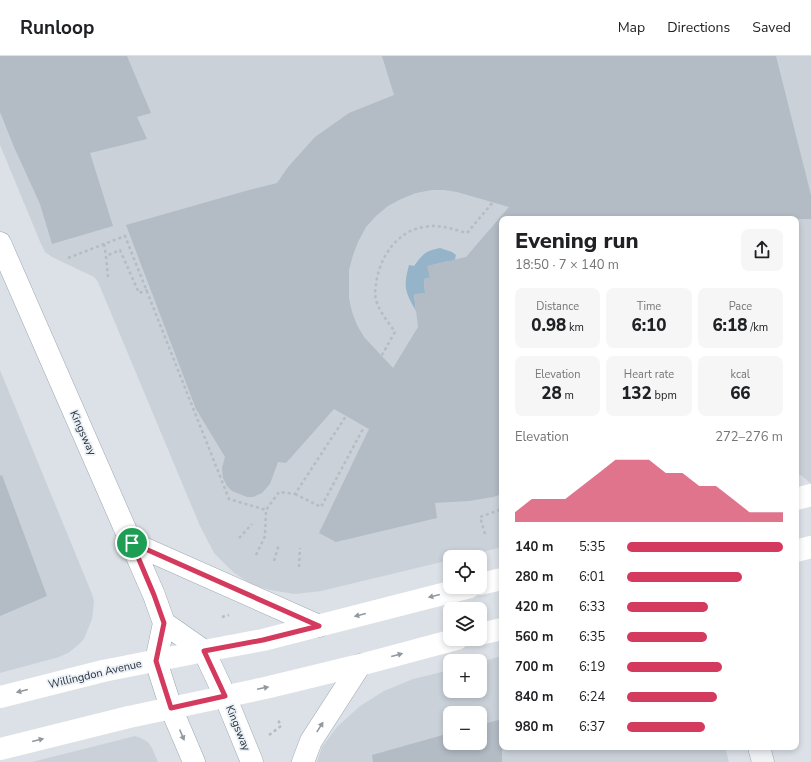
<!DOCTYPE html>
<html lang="en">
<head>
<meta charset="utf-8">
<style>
	:root { --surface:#fff; --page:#f6f6f6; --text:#202124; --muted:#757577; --line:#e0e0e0; --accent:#d33a5e }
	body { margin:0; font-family:"Nunito Sans",sans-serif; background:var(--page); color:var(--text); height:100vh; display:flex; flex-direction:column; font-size:15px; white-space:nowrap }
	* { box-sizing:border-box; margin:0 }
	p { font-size:13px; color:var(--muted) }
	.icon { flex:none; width:22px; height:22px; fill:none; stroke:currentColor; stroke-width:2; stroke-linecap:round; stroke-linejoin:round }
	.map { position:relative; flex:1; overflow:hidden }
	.details { position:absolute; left:499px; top:160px; width:300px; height:534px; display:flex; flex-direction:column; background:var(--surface); border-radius:8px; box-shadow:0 2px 6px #0003 }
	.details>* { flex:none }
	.tools { position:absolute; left:443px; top:494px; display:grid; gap:8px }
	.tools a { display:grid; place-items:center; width:44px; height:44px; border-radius:8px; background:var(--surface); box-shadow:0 2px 6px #0003; font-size:20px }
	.pin { position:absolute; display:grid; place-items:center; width:34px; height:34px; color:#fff; margin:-17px; border:2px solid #fff; border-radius:50%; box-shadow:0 1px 4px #0007 }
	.round { display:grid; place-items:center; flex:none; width:42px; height:42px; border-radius:8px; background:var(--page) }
	.summary { display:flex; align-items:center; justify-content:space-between; height:68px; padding:0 16px }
	h1 { font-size:22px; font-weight:800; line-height:30px }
	.metrics { display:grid; grid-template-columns:repeat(3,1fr); gap:6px; height:68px; padding:4px 16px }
	.metrics div { display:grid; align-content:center; border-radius:8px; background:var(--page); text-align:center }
	.metrics b { font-size:17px; font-weight:800 }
	.metrics small { font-size:11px; font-weight:400 }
	.metrics p { font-size:11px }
	.chart { height:112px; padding:8px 16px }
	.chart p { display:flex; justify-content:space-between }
	.chart svg { width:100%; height:72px; margin-top:4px; fill:var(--accent); opacity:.7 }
	ul { padding:0 16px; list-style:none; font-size:13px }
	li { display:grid; grid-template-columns:64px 48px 1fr; align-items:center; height:30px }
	li i { height:10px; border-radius:5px; background:var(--accent) }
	header { display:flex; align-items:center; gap:24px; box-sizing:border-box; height:56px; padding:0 20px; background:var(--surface); border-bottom:1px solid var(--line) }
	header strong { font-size:19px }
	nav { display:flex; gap:22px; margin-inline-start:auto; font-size:14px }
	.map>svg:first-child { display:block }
	.built { fill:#cad1d9; fill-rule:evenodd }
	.water { fill:#95b3c9 }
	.building { fill:#b3bbc4; fill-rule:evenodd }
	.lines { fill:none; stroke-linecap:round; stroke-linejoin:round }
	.minor-casing { stroke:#a1a8b1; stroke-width:23 }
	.primary-casing { stroke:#9ba7b3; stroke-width:23 }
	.path { stroke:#b6bcc2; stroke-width:2.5; stroke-dasharray:3 3; stroke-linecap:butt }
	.minor { stroke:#eff2f5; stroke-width:22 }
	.secondary { stroke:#fff; stroke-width:22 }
	.primary { stroke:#fff; stroke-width:22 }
	.oneway { fill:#92989e }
	.route-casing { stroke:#fff; stroke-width:8 }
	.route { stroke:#d33a5e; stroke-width:5 }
	.labels { text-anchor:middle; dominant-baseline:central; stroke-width:3.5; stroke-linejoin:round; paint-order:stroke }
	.street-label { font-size:11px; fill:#25303e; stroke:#ebf0f5 }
</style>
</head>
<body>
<header>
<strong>Runloop</strong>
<nav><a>Map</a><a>Directions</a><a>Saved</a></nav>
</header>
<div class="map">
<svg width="811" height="706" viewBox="0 0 811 706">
	<rect width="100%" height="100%" fill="#dce1e7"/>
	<path class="built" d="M 0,0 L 811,0 L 811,427 L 809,426 L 801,419 L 796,420 L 796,163 L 502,163 L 502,491 L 463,501 L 450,501 L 450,504 L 321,535 L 295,538 L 270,534 L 252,529 L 233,516 L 214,497 L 200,470 L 98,226 L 94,221 L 52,201 L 45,196 L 41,188 L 0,89 Z
		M 0,314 L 92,538 L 94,546 L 92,563 L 84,583 L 77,590 L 68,597 L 59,601 L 0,617 Z
		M 502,600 L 502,691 L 725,691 L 729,706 L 317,706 L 322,691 L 337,671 L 360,650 L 384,635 L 413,623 L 450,614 L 450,635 L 480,635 L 480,606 ZM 450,657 L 480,657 L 480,687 L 450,687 Z
		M 135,680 L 141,682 L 148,686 L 152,692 L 158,706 L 32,706 Z"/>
	<path class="water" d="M 440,192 L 452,196 L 456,199 L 454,207 L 449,205 L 428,210 L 430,222 L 424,223 L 425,237 L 414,239 L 416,255 C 405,236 403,231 409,209 L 414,210 C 423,198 425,195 440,192 Z"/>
	<path class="building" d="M 0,0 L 127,0 L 151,57 L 137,61 L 147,83 L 90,97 L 113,170 L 52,188 L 40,148 L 14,91 L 0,56 Z
		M 382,0 L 776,0 L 811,139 L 811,163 L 502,163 L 502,438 L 493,441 L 469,445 L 435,447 L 437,462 L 336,486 L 319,477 L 369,373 L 334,353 L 286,407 L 278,406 L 270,428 L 262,437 L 253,441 L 247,441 L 232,435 L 227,430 L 223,422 L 222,412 L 225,401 L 196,353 L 126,169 L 249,134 L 277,127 L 288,111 L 315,81 L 349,57 L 394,39 ZM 432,134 L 444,134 L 457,136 L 509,151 L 466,201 L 427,210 L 430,222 L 424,223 L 425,237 L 414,238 L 418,271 L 393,312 L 364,281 L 357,269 L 352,256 L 349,242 L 349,214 L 353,199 L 358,186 L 366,171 L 376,160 L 388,150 L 401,143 L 416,137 Z
		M 2,419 L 43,529 L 47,540 L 0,560 L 0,420 Z
		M 502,663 L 502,706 L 373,706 L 372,699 L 450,677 L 450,687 L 480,687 L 480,669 Z"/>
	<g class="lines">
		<defs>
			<path id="minor" d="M 759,691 L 763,706"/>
			<path id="primary" d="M 0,187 L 154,539 L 164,567 L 156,605 L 171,652 L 194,706
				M 132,487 L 319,570
				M 164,567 L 204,595 L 225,640 L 252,706
				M 303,706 L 311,685 L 360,609"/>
		</defs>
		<use href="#minor" class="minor-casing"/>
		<use href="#primary" class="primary-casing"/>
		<path class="path" d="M 534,98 L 602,27
			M 104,188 L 106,200
			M 68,202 L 125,180 L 229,443 L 266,454
			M 108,221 L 106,200 L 120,194 L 139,237 L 147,234
			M 330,330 C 340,342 350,351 363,360
			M 358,341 L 395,276 C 387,264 376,252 375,238 C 375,235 376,231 376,228 C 379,203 396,175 424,171 C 439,168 452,173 467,177 L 519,115
			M 295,438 L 321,451 L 364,371
			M 485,478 L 480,461 L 502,453
			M 239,482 L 252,468
			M 256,499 L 265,480 L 266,454 L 279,436 L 295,438 L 346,360
			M 274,505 L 279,488
			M 299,511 L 300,492
			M 222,561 L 229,559
			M 269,679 L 281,670 L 278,664"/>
		<use href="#minor" class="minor"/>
		<path class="secondary" d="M 796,443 L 811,439
			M 796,495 L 811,491
			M 480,528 L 502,523
			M 480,578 L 502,573
			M 0,641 L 103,615 L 204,595 L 263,584 L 470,531
			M 0,693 L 129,661 L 265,632 L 360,609 L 457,583"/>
		<use href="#primary" class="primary"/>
	</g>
	<defs><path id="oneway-solid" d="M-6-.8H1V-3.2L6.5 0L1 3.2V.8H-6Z"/></defs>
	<g class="oneway">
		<use href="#oneway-solid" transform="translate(434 540) rotate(166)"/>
		<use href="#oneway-solid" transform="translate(360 559) rotate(166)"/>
		<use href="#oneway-solid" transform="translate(397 599) rotate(-15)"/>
		<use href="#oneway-solid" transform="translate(263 632) rotate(-12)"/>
		<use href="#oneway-solid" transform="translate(22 635) rotate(166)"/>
		<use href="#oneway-solid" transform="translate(320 671) rotate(-58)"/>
		<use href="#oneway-solid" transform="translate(182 679) rotate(67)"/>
		<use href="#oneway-solid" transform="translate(38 684) rotate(-14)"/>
	</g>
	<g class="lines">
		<defs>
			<path id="route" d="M 132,487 L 319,570 L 263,584 L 204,595 L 225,640 L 171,652 L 156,605 L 164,567 L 154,539 Z"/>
		</defs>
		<use href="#route" class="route-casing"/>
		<use href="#route" class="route"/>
	</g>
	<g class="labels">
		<g class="street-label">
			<text transform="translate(83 377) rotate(66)">Kingsway</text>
			<text transform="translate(95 618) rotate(-13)">Willingdon Avenue</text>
			<text transform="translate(238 672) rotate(68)">Kingsway</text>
		</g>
	</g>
</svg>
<div class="tools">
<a><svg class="icon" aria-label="locate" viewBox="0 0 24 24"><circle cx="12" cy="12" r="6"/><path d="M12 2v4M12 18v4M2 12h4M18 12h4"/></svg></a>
<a><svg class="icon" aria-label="layers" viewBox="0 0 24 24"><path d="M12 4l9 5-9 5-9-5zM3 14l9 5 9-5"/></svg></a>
<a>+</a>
<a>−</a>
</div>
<div class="pin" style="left:132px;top:487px;background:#1e9e55"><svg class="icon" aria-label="arrive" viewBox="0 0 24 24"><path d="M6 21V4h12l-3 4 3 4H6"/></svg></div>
<section class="details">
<div class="summary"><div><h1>Evening run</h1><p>18:50 · 7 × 140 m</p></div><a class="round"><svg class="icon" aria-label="share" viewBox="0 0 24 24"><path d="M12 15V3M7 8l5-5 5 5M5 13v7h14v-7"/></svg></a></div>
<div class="metrics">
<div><p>Distance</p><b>0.98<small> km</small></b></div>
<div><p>Time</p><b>6:10</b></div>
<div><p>Pace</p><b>6:18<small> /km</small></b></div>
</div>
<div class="metrics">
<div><p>Elevation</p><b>28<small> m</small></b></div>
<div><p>Heart rate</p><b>132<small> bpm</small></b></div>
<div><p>kcal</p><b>66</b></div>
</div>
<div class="chart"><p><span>Elevation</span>272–276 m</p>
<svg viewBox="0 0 160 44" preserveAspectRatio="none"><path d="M0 44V38L10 30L20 30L30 30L40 22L50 14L60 6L70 6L80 6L90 14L100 14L110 22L120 22L130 30L140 38L150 38L160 38V44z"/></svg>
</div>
<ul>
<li><b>140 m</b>5:35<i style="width:100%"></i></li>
<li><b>280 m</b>6:01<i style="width:74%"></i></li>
<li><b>420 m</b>6:33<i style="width:52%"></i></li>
<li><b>560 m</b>6:35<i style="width:51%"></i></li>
<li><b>700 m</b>6:19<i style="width:61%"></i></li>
<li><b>840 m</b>6:24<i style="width:58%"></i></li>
<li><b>980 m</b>6:37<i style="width:50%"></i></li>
</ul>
</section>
</div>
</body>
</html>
